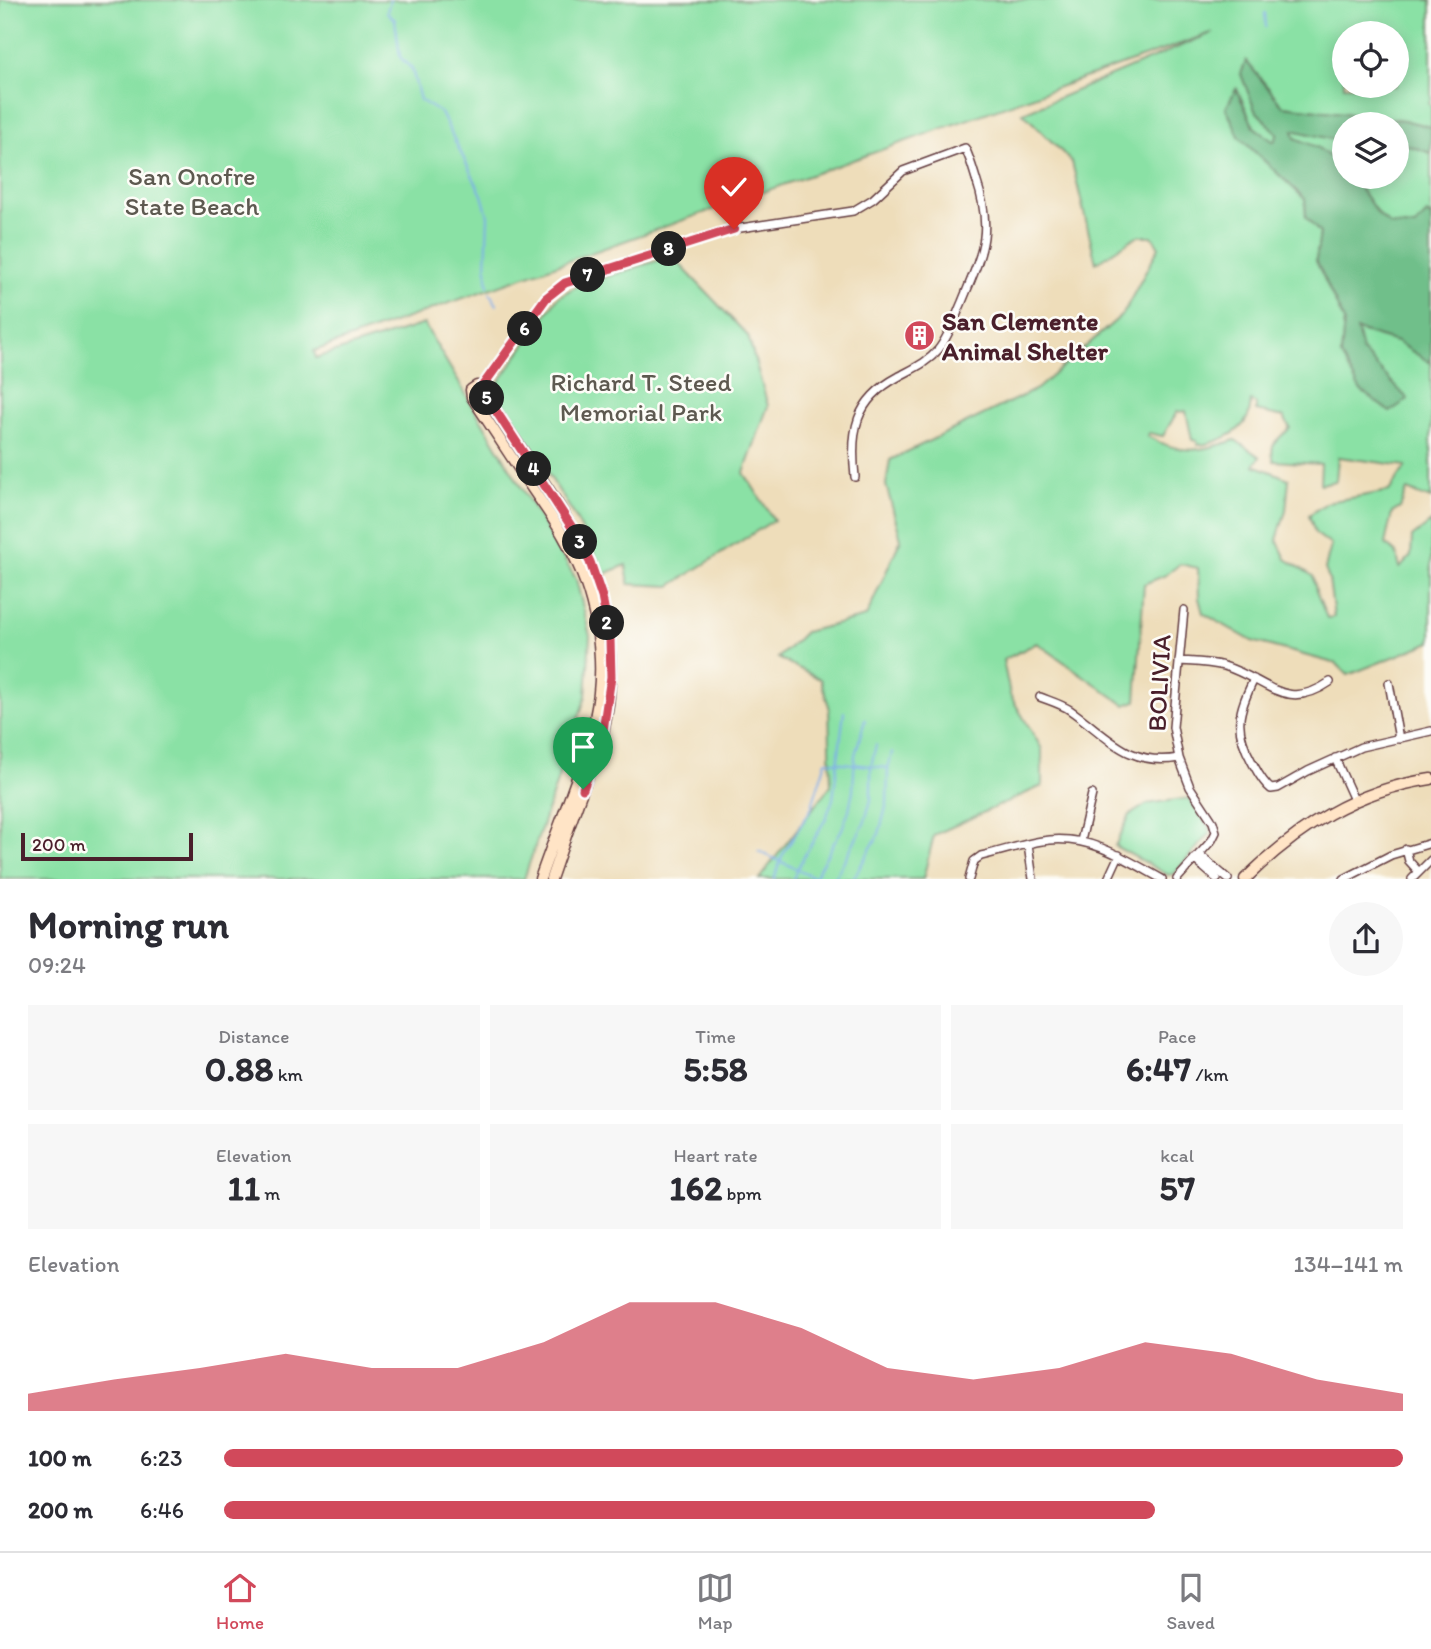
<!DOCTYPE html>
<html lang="en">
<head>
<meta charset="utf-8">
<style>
	:root { --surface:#fff; --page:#f7f7f7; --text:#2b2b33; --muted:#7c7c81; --line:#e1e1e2; --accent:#d1495b }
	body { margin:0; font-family:Itim,sans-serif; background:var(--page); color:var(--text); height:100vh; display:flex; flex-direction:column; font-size:26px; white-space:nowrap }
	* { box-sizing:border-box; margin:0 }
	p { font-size:23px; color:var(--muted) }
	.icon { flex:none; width:38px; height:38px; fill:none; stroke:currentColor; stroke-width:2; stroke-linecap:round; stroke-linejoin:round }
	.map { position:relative; height:879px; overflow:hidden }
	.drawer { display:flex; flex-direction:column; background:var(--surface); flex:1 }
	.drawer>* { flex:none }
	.tools { position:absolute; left:1332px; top:21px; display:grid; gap:14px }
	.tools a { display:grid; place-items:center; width:77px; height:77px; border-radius:50%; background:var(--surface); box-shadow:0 4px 18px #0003; font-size:35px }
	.scale { position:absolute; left:21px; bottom:18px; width:172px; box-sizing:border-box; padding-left:7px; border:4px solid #4a1f2b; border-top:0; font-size:19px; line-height:24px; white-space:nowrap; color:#4a1f2b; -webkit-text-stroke:5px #fdfcf7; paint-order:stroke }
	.pin { position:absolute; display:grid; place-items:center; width:60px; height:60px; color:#fff; margin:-72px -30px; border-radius:50% 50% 50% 0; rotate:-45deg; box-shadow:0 0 7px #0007 }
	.pin .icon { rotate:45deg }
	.km { position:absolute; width:35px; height:35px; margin:-18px; border-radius:50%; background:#222; color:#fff; font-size:19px; line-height:35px; text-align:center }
	.round { display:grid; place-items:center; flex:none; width:74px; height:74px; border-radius:37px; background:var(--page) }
	.overview { display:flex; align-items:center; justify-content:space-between; height:119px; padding:0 28px }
	h1 { font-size:38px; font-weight:700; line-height:52px }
	.figures { display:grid; grid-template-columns:repeat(3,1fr); gap:10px; height:119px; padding:7px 28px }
	.figures div { display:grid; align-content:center; border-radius:0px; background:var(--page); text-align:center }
	.figures b { font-size:35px; font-weight:700 }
	.figures small { font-size:19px; font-weight:400 }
	.figures p { font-size:19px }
	.chart { height:196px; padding:14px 28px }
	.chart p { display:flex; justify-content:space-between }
	.chart svg { width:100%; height:126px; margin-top:7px; fill:var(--accent); opacity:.7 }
	ul { padding:0 28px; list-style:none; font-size:23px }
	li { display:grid; grid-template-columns:112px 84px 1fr; align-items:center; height:52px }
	li i { height:18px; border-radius:9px; background:var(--accent) }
	.dock { display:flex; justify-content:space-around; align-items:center; height:98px; border-top:2px solid var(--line); background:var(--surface); font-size:19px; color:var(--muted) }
	.dock a { display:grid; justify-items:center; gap:4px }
	.dock .on { color:var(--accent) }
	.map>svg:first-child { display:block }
	.green { fill:#8ae1a5; stroke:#6a8068; stroke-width:2; fill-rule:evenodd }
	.forest { fill:#6fbf8a; stroke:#5c6f5a; stroke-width:2 }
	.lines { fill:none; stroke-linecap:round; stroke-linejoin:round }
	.stream { stroke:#7eade8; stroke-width:2 }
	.street-casing { stroke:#633c40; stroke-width:10 }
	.secondary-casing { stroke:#633c40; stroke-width:13 }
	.street { stroke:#fff; stroke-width:7 }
	.secondary { stroke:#ffe4c6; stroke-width:10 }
	.route-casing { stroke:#fff; stroke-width:14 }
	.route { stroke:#d1495b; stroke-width:9 }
	.labels { text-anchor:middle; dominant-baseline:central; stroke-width:5; stroke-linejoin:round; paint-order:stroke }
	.park-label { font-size:26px; fill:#5d5950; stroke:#fdfcf7 }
	.poi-label { font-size:26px; font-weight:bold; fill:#4a1f2b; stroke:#fdfcf7; text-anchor:start }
	.street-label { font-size:26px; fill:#4a1f2b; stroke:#fdfcf7 }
</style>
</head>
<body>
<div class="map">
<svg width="1431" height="879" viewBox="0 0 1431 879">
	<rect width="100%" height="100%" fill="#fdfcf7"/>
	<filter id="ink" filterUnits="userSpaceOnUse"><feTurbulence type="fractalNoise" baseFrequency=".0143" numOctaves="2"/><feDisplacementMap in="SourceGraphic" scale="14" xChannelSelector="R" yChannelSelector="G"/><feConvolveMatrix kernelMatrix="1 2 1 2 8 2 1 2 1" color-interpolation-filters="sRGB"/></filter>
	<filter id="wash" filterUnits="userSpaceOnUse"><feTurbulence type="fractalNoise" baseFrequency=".00686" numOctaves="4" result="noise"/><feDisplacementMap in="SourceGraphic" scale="28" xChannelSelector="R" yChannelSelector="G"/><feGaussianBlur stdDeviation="1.57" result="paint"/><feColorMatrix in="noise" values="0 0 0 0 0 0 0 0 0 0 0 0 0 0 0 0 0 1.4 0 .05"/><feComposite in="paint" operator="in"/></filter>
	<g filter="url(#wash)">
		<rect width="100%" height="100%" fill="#eeddba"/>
		<path class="green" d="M 0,0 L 1431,0 L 1431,100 L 1429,103 L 1431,107 L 1431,127 L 1403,120 L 1283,106 L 1246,61 L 1241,74 L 1255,110 L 1278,134 L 1274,143 L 1254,127 L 1237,89 L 1226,108 L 1240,138 L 1305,199 L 1306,217 L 1320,233 L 1316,261 L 1344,321 L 1341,356 L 1407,399 L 1362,351 L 1356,330 L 1397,342 L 1431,363 L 1431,499 L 1407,490 L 1400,508 L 1392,513 L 1385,544 L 1396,552 L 1400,568 L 1411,556 L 1412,537 L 1431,522 L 1431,642 L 1348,675 L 1337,664 L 1252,641 L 1203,613 L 1199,598 L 1198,568 L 1180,564 L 1166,575 L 1144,584 L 1136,701 L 1125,705 L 1037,643 L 1003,660 L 1010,695 L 1042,749 L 1042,786 L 934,835 L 923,879 L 759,879 L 831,785 L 829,706 L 820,679 L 778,658 L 805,632 L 866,617 L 901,539 L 886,485 L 890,460 L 1037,389 L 1123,314 L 1159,247 L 1152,236 L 1137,236 L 1096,263 L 1072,162 L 1023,113 L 1214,32 L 314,351 L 316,358 L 424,324 L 576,579 L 590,636 L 586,696 L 524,879 L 0,879 ZM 1344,33 L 1396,33 L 1396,86 L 1344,86 ZM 1251,401 L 1256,404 L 1256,411 L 1284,417 L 1290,428 C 1278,440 1268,443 1274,461 L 1321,464 L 1320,484 L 1336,481 L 1338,457 L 1406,466 L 1389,491 L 1328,502 L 1309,515 L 1315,533 L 1331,545 L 1325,569 L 1329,579 L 1334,617 L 1327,618 L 1316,591 L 1313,576 L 1286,559 L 1277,540 L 1286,510 L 1289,479 L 1254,465 L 1260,457 L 1235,440 C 1200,452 1180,455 1147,436 L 1149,433 L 1163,436 L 1177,412 L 1186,411 L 1192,440 L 1197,441 L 1198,445 C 1214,444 1240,434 1247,418 C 1250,414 1250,406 1251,401 Z
			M 1293,130 L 1344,142 L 1344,165 L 1335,162 L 1317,147 L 1295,138 Z
			M 1397,142 L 1431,153 L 1431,218 L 1427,215 L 1414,227 L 1390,225 L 1378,214 L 1352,177 L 1396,177 Z
			M 672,256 L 748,336 L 768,406 L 744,473 L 774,520 L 670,586 L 629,584 L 626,565 L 605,574 L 573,513 L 494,389 L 558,297 L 577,286 Z
			M 1189,798 L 1210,829 L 1210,833 L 1174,874 L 1168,875 L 1115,846 L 1130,815 L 1147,804 Z"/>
		<path class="forest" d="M 1246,61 L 1283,106 L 1403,120 L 1431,127 L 1431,153 L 1397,142 L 1396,124 L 1344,124 L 1344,142 L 1293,130 L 1295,138 L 1317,147 L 1335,161 L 1343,163 L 1344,177 L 1352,177 L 1378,214 L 1390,225 L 1414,227 L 1427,214 L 1431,218 L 1431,363 L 1397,342 L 1357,330 L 1362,351 L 1408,399 L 1390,412 L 1360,390 L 1341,356 L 1344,321 L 1316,260 L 1320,233 L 1306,217 L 1305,199 L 1240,138 L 1226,108 L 1236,89 L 1254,127 L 1274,142 L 1278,134 L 1255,110 L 1241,74 Z"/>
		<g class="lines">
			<path class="stream" d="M 390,0 L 387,12 L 395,20 L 400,57 L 412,69 L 420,100 L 441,113 L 482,195 L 488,216 L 486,268 L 488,286
				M 1265,13 L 1266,27
				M 490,293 L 497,305
				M 758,851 L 818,879
				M 774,879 L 782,856 L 811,809 L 826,761 L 888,768 L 892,753
				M 793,879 L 797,869 L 826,818 L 833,799 L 844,712
				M 813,879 L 842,829 L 849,810 L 853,790 L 855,755 L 865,720
				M 834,879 L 864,824 L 871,800 L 871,766 L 876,745
				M 853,879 L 879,834 L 887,803 L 888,769"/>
		</g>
	</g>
	<g filter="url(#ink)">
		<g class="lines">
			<defs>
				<path id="street" d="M 480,388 L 546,298 L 565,283 L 734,229 L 853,211 L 873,199 L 903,171 L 965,148 C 970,158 973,169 976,179 C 994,232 982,253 962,302 C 955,318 949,336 938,350 C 927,363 912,369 898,377 C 855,400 850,431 855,477
					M 1179,661 C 1194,662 1209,662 1224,666 C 1267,679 1285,713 1330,682
					M 1254,679 C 1238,712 1233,728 1252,762 C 1257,771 1262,782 1271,789 L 1278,788 L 1308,771 L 1361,747 L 1431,731
					M 1389,683 L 1399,739
					M 1040,697 C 1050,701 1061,704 1070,710 C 1109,737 1128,767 1179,758
					M 1335,758 L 1354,800
					M 1081,841 L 1092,794
					M 1028,845 L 1033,879
					M 1406,849 L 1409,861 L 1419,872
					M 1199,854 L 1228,879
					M 1194,859 L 1217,879
					M 969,879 L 974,861 L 981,856 C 1004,851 1027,842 1050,840 C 1092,836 1127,860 1162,879
					M 1108,879 L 1119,855
					M 1177,879 L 1212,840 L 1216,832 L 1213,822 L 1190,787 L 1179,758 L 1173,727 L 1184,610
					M 1344,879 L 1391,855 L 1431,843
					M 1412,879 L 1431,860"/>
				<path id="secondary" d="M 540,879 C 558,826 582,773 595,718 C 608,658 596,592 565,539 C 555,520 542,503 530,485 C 511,456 491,426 472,397 L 471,390 L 477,386 L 480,388 C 554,501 636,587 603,733 C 599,750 591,767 585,783 C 573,815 562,847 551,879
					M 1245,879 C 1298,827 1356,790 1431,779"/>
			</defs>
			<use href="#street" class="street-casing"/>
			<use href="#secondary" class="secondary-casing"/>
			<use href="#street" class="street"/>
			<use href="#secondary" class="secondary"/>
		</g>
	</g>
	<g class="lines" filter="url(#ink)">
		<defs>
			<path id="route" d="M 583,789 L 602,737 L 611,677 L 610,639 L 602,597 L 590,562 L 575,532 L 481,388 L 546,298 L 565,283 L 734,229"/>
		</defs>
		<use href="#route" class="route-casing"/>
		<use href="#route" class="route"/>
	</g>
	<defs>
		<symbol id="building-disc" viewBox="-11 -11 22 22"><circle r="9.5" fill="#d1495b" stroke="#fdfcf7"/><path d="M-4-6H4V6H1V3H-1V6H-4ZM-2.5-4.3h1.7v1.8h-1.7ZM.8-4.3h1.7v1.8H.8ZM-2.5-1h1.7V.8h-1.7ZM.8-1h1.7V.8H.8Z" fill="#fff"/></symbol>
	</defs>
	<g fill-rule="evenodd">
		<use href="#building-disc" x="902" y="318" width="35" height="35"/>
	</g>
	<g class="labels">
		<g class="park-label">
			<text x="192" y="176">San Onofre<tspan x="192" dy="30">State Beach</tspan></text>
			<text x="641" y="382">Richard T. Steed<tspan x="641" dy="30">Memorial Park</tspan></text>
		</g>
		<g class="poi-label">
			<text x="942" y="321">San Clemente<tspan x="942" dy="30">Animal Shelter</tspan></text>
		</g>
		<g class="street-label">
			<text transform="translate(1159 683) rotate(-87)">BOLIVIA</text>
		</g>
	</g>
</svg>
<div class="tools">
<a><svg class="icon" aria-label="locate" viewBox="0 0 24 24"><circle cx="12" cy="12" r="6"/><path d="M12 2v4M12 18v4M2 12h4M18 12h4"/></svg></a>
<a><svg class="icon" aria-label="layers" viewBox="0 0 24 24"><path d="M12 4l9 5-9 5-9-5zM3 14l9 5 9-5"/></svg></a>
</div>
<div class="scale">200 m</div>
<div class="pin" style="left:583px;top:789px;background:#1e9e55"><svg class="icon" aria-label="arrive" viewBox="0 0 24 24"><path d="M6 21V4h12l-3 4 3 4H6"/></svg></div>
<div class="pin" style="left:734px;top:229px;background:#d93025"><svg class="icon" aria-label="check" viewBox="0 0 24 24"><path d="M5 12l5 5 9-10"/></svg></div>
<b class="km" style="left:607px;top:623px">2</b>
<b class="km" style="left:580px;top:542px">3</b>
<b class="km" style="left:534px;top:469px">4</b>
<b class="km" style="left:487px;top:398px">5</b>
<b class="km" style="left:525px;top:329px">6</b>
<b class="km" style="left:588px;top:275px">7</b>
<b class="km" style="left:669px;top:249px">8</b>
</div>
<section class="drawer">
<div class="overview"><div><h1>Morning run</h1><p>09:24</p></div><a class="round"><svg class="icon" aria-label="share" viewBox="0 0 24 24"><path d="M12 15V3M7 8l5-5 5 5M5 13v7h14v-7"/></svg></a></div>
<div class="figures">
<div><p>Distance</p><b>0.88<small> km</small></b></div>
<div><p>Time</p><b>5:58</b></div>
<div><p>Pace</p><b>6:47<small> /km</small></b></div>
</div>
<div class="figures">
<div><p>Elevation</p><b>11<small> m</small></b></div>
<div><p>Heart rate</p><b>162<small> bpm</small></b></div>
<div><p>kcal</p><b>57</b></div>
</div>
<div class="chart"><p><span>Elevation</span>134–141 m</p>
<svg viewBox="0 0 160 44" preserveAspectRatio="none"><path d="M0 44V38L10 33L20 29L30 24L40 29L50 29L60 20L70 6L80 6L90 15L100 29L110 33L120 29L130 20L140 24L150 33L160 38V44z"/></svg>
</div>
<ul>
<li><b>100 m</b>6:23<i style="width:100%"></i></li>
<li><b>200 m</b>6:46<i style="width:79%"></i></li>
</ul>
</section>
<nav class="dock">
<a class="on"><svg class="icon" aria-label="home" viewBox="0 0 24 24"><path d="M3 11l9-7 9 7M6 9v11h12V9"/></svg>Home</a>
<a><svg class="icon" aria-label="map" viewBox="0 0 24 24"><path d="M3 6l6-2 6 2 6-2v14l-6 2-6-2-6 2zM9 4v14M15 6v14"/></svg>Map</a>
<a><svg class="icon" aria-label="saved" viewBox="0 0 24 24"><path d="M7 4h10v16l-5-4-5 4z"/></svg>Saved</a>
</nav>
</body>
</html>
